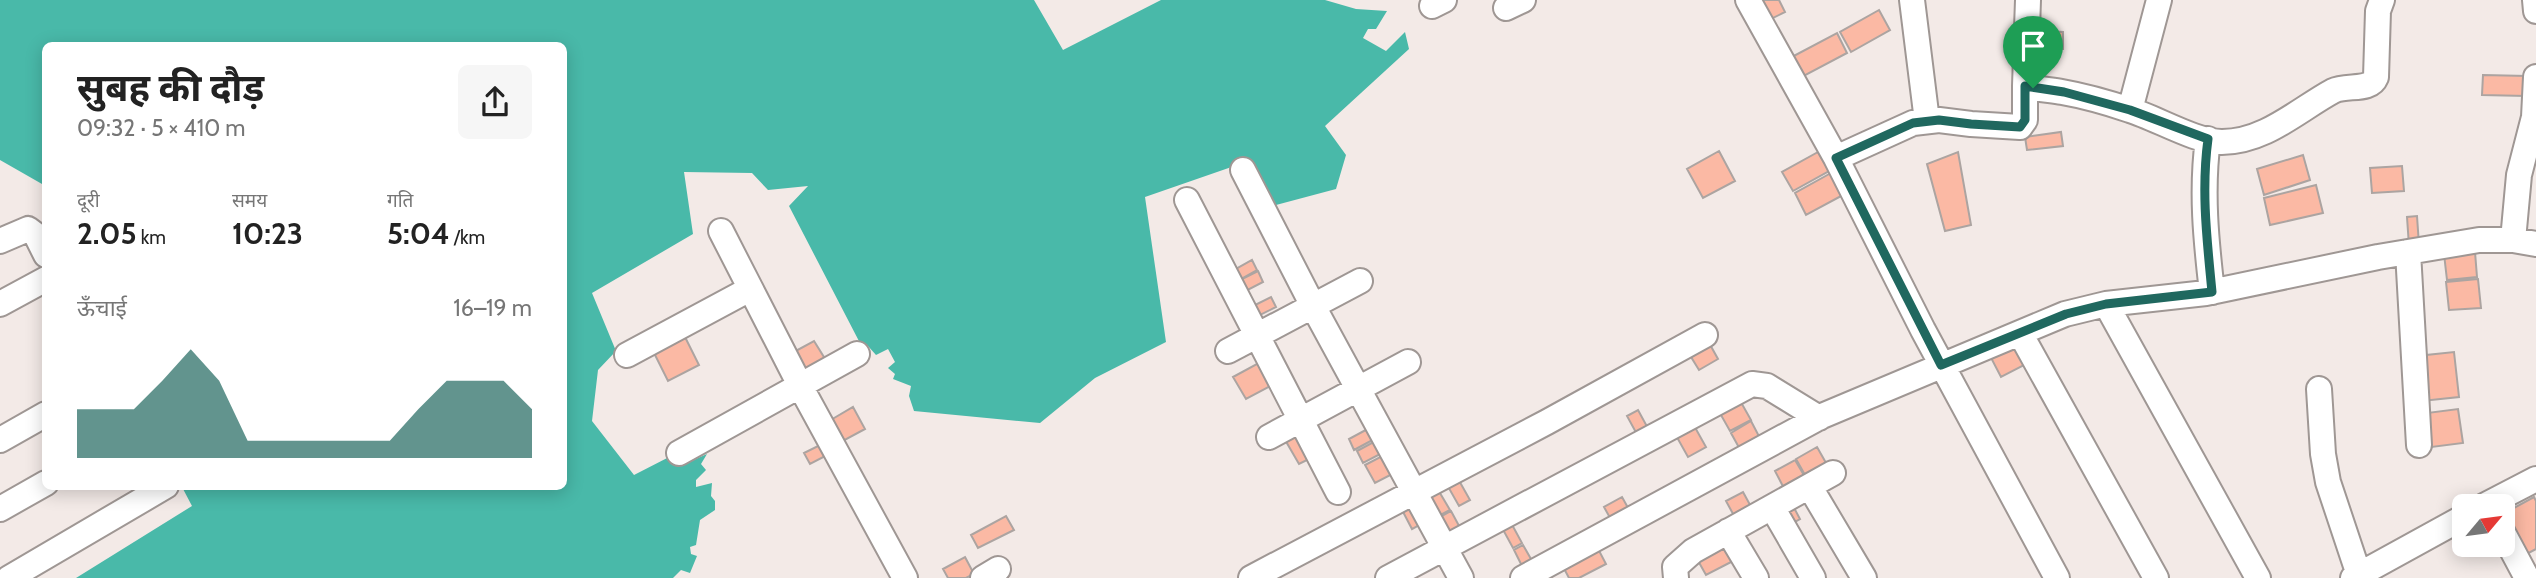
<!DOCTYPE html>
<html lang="hi">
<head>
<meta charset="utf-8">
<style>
	:root { --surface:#fff; --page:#f6f6f6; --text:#222; --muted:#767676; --accent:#20685f }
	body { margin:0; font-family:Cabin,"Noto Sans Devanagari",sans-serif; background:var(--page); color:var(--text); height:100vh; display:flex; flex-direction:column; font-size:26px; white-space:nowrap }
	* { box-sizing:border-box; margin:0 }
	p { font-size:23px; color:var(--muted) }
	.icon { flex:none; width:38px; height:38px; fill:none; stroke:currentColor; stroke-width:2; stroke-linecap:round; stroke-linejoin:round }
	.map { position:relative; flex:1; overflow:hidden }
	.sheet { position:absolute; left:42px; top:42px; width:525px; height:448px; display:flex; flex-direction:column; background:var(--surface); border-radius:10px; box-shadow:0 4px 18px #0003 }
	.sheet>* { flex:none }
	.needle { width:46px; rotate:61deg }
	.tools { position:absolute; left:2452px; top:494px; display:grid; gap:14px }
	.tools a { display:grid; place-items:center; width:63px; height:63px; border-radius:10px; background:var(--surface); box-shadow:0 4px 18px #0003; font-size:35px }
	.pin { position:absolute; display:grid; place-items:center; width:60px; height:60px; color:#fff; margin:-72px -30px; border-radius:50% 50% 50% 0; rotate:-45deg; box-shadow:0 0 7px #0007 }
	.pin .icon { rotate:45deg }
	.round { display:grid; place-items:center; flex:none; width:74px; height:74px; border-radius:10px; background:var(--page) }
	.headline { display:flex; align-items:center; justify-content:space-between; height:119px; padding:0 35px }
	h1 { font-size:38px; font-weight:700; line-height:52px }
	.figures { display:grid; grid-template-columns:repeat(3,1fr); gap:10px; height:119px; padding:7px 35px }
	.figures div { display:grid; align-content:center }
	.figures b { font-size:30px; font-weight:700 }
	.figures small { font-size:19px; font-weight:400 }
	.figures p { font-size:19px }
	.chart { height:196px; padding:14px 35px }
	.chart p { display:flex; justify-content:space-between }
	.chart svg { width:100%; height:126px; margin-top:7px; fill:var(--accent); opacity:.7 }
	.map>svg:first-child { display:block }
	.water { fill:#49b9a9 }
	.building { fill:#fbb9a4; stroke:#aca4a1; stroke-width:2 }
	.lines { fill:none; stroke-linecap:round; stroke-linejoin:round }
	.minor-casing { stroke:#9f9794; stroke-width:28 }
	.minor { stroke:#fff; stroke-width:24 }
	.route-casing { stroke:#fff; stroke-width:14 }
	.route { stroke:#20685f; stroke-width:9 }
</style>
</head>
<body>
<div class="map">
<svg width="2536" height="578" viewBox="0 0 2536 578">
	<rect width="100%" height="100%" fill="#f3eae7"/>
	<path class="water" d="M 0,0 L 1034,0 L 1063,50 L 1161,0 L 1325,0 L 1356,9 L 1387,11 L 1376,29 L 1368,29 L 1363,38 L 1386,51 L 1405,32 L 1409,49 L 1325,126 L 1346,155 L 1336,189 L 1276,205 L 1243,163 L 1145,197 L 1166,342 L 1095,378 L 1040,423 L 914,411 L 909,396 L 911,386 L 893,379 L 895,374 L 888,368 L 895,362 L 888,349 L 876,355 L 868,346 L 861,345 L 789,206 L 808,186 L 768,190 L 752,173 L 684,172 L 693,234 L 592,293 L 616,351 L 598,370 L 592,421 L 634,475 L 673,455 L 681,454 L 689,462 L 707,454 L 701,464 L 706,470 L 696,480 L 696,487 L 712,483 L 711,496 L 715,501 L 715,510 L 700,520 L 696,545 L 690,547 L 691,554 L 697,556 L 690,573 L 681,570 L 673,578 L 76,578 L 192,506 L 182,487 L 564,486 L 564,46 L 46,46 L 45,191 L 42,184 L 0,160 Z"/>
	<path class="building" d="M 1754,0 L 1779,0 L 1785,12 L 1765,22 Z
		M 1879,10 L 1890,30 L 1851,52 L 1840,32 Z
		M 2029,30 L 2063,32 L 2063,49 L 2029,48 Z
		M 1837,33 L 1847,53 L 1798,79 L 1788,59 Z
		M 2483,75 L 2527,76 L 2526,96 L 2482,95 Z
		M 2061,132 L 2063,146 L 2027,150 L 2025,137 Z
		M 1719,151 L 1735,181 L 1703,198 L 1687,169 Z
		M 1818,152 L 1829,171 L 1793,191 L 1782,172 Z
		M 1958,152 L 1971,225 L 1945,231 L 1927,164 Z
		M 2303,155 L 2310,180 L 2264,195 L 2257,169 Z
		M 2402,166 L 2404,191 L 2372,193 L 2370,168 Z
		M 1831,173 L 1843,195 L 1806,215 L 1795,193 Z
		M 2316,185 L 2323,213 L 2270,225 L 2264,198 Z
		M 2417,216 L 2419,245 L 2409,246 L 2407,217 Z
		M 2475,252 L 2477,277 L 2447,280 L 2444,254 Z
		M 1252,260 L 1257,270 L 1232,284 L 1227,274 Z
		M 1258,271 L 1263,282 L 1238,295 L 1232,284 Z
		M 2478,279 L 2481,308 L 2449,310 L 2446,282 Z
		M 1271,297 L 1276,307 L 1252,319 L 1247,309 Z
		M 683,333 L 699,365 L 668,381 L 652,349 Z
		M 2022,335 L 2034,360 L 2001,377 L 1988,352 Z
		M 814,341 L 827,362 L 804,375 L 792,353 Z
		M 1708,341 L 1718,359 L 1699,370 L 1688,352 Z
		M 2454,352 L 2459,397 L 2422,401 L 2417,356 Z
		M 1266,359 L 1278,382 L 1246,399 L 1233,377 Z
		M 1738,397 L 1751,420 L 1730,431 L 1717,408 Z
		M 853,407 L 865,429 L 841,442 L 829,421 Z
		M 2458,409 L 2463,443 L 2424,448 L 2419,414 Z
		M 1638,410 L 1650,432 L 1639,438 L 1627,416 Z
		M 1751,421 L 1762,442 L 1742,453 L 1731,433 Z
		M 1692,422 L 1706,447 L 1688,457 L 1674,432 Z
		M 1375,425 L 1380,436 L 1354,450 L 1349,439 Z
		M 1296,431 L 1311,458 L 1299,464 L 1284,438 Z
		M 1381,438 L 1388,450 L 1363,463 L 1357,451 Z
		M 828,441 L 833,452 L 810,464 L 804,453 Z
		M 1817,447 L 1830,470 L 1809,482 L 1796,459 Z
		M 1388,453 L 1398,471 L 1375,483 L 1365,465 Z
		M 1795,460 L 1808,482 L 1787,494 L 1775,471 Z
		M 1457,477 L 1470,500 L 1459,506 L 1446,483 Z
		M 1437,488 L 1450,510 L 1433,519 L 1421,497 Z
		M 1743,492 L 1755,514 L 1738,523 L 1726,501 Z
		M 1622,497 L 1632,515 L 1614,525 L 1604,507 Z
		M 2534,497 L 2536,501 L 2536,549 L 2525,555 L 2503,514 Z
		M 1417,499 L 1428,520 L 1412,529 L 1401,508 Z
		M 1792,504 L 1800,519 L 1784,528 L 1776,513 Z
		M 1451,511 L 1464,535 L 1448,544 L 1435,520 Z
		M 1006,516 L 1014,530 L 978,548 L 971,535 Z
		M 1510,521 L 1522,543 L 1513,548 L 1501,526 Z
		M 1722,542 L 1733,561 L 1706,575 L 1696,557 Z
		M 1595,543 L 1606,564 L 1579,578 L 1569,578 L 1560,561 Z
		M 1523,545 L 1535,566 L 1525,572 L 1514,550 Z
		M 965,557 L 974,574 L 966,578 L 948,578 L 943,569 Z"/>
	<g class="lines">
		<defs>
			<path id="minor" d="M 1748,0 L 1836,158 L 1923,330 L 2057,578
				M 1912,0 L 1927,121
				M 2028,0 L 2025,86 C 2037,89 2050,90 2062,92 C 2085,96 2109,103 2130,110 C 2156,118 2196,142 2222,142 C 2265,142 2298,110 2333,91 C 2347,84 2370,92 2376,77 L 2378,11 L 2382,0
				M 2535,0 L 2536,11
				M 1432,6 L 1444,0
				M 1506,8 L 1523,0
				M 2130,110 L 2159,0
				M 2208,139 C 2201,191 2206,240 2212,292
				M 1836,158 L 1913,123 L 1939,120 L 1971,124 L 2020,127 L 2025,120 L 2025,86
				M 1243,170 L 1313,306 L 1461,578
				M 1187,200 L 1338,492
				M 721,231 L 804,393 L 905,578
				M 2513,240 L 2519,175 L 2534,117 L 2536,77
				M 0,241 L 28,229 L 36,235 L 46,255
				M 2408,252 L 2419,445
				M 0,304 L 46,279
				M 2106,304 L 2258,578
				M 2020,333 L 2156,578
				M 1228,351 L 1360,281
				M 627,355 L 750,289
				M 2319,389 L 2323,454 L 2328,482 L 2359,575
				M 1269,437 L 1408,362
				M 0,440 L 46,414
				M 679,453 L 857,354
				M 1810,487 L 1864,578
				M 2484,506 L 2536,479
				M 1772,507 L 1813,578
				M 0,509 L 46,483
				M 1728,531 L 1756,578
				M 2502,531 L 2527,578
				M 9,578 L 166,486
				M 983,578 L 998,569
				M 1251,578 L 1547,422 L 1705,335
				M 1388,578 L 1752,384 L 1767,386 L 1819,418
				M 1523,578 L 1822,416 L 2065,314 L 2106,304 L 2206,293 L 2378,257 L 2479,240 L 2513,240 L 2536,244
				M 1676,578 L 1675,567 L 1693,551 L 1833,473
				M 2353,578 L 2464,517"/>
		</defs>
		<use href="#minor" class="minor-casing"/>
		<use href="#minor" class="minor"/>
	</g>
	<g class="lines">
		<defs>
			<path id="route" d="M 2025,86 L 2064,92 L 2130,110 L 2208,139 C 2201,191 2207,240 2212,292 L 2106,304 L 2066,314 L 1941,365 L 1836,158 L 1913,123 L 1939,120 L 1971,124 L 2020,127 L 2025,120 Z"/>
		</defs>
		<use href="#route" class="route-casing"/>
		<use href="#route" class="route"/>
	</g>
</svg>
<div class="tools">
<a><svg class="needle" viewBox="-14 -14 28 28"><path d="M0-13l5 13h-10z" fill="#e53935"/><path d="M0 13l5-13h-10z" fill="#767676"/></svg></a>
</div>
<div class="pin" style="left:2033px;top:88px;background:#1e9e55"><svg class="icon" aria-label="arrive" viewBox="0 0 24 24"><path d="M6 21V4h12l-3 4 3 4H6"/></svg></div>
<section class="sheet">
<div class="headline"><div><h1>सुबह की दौड़</h1><p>09:32 · 5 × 410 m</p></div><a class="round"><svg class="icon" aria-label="share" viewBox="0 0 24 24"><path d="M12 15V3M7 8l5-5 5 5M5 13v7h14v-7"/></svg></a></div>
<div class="figures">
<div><p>दूरी</p><b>2.05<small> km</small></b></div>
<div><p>समय</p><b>10:23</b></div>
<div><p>गति</p><b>5:04<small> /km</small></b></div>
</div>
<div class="chart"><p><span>ऊँचाई</span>16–19 m</p>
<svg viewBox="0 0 160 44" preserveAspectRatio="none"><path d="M0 44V27L10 27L20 27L30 17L40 6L50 17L60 38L70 38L80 38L90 38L100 38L110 38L120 27L130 17L140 17L150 17L160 27V44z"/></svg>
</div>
</section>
</div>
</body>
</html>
